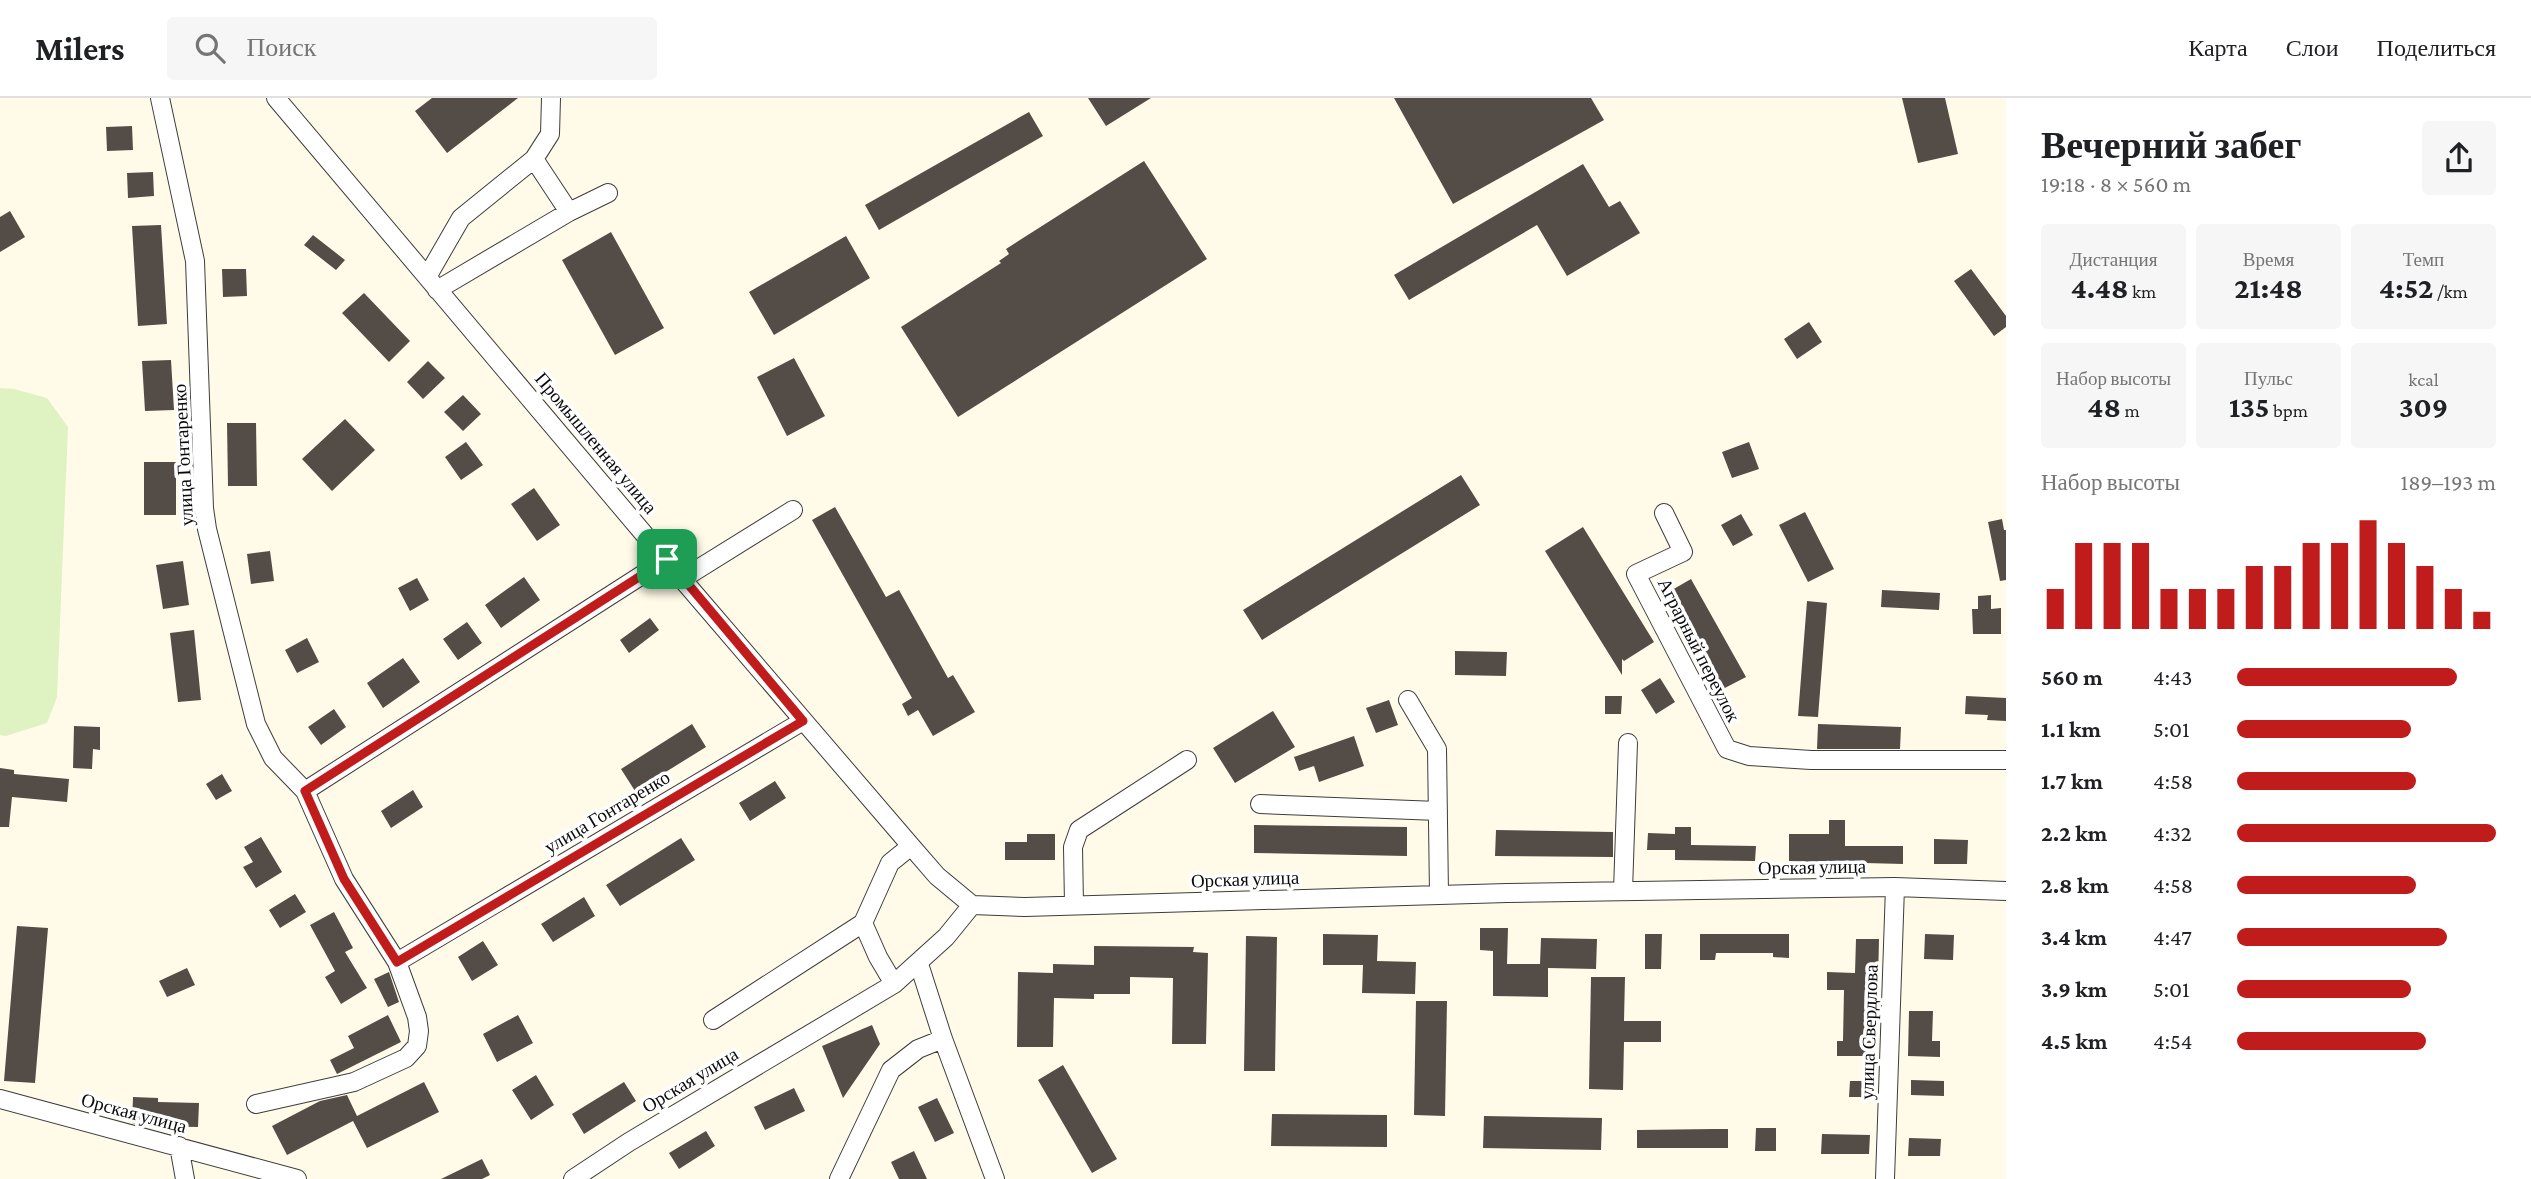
<!DOCTYPE html>
<html lang="ru">
<head>
<meta charset="utf-8">
<style>
	:root { --surface:#fff; --page:#f6f6f6; --text:#202124; --muted:#757577; --line:#e0e0e0; --accent:#c11c1c }
	body { margin:0; font-family:"Crimson Pro",serif; background:var(--page); color:var(--text); height:100vh; display:flex; flex-direction:column; font-size:26px; white-space:nowrap }
	* { box-sizing:border-box; margin:0 }
	p { font-size:23px; color:var(--muted) }
	.icon { flex:none; width:38px; height:38px; fill:none; stroke:currentColor; stroke-width:2; stroke-linecap:round; stroke-linejoin:round }
	.map { position:relative; flex:1; overflow:hidden }
	.side { display:flex; flex-direction:column; background:var(--surface); width:525px }
	.side>* { flex:none }
	.pin { position:absolute; display:grid; place-items:center; width:60px; height:60px; color:#fff; margin:-30px; border-radius:14px; box-shadow:0 4px 10px #0006 }
	.round { display:grid; place-items:center; flex:none; width:74px; height:74px; border-radius:7px; background:var(--page) }
	.headline { display:flex; align-items:center; justify-content:space-between; height:119px; padding:0 35px }
	h1 { font-size:38px; font-weight:700; line-height:52px }
	.metrics { display:grid; grid-template-columns:repeat(3,1fr); gap:10px; height:119px; padding:7px 35px }
	.metrics div { display:grid; align-content:center; border-radius:7px; background:var(--page); text-align:center }
	.metrics b { font-size:30px; font-weight:700 }
	.metrics small { font-size:19px; font-weight:400 }
	.metrics p { font-size:19px }
	.chart { height:196px; padding:14px 35px }
	.chart p { display:flex; justify-content:space-between }
	.chart svg { width:100%; height:126px; margin-top:7px; stroke:var(--accent); stroke-width:6 }
	ul { padding:0 35px; list-style:none; font-size:23px }
	li { display:grid; grid-template-columns:112px 84px 1fr; align-items:center; height:52px }
	li i { height:18px; border-radius:9px; background:var(--accent) }
	header { display:flex; align-items:center; gap:42px; box-sizing:border-box; height:98px; padding:0 35px; background:var(--surface); border-bottom:2px solid var(--line) }
	header strong { font-size:33px }
	nav { display:flex; gap:38px; margin-inline-start:auto; font-size:24px }
	.search { width:490px; height:63px; background:var(--page); display:flex; align-items:center; gap:18px; box-sizing:border-box; padding:0 24px; border-radius:7px; color:var(--muted); font-size:26px }
	main { display:flex; flex:1; min-height:0 }
	.map>svg:first-child { display:block }
	.pitch { fill:#dff2c2 }
	.building { fill:#544c46 }
	.lines { fill:none; stroke-linecap:round; stroke-linejoin:round }
	.minor-casing { stroke:#3d3d3d; stroke-width:20 }
	.minor { stroke:#fff; stroke-width:18 }
	.route-casing { stroke:#fff; stroke-width:14 }
	.route { stroke:#c11c1c; stroke-width:9 }
	.labels { text-anchor:middle; dominant-baseline:central; stroke-width:7; stroke-linejoin:round; paint-order:stroke }
	.street-label { font-size:19px; fill:#0a0a0a; stroke:#fff }
</style>
</head>
<body>
<header>
<strong>Milers</strong>
<div class="search"><svg class="icon" aria-label="search" viewBox="0 0 24 24"><circle cx="10" cy="10" r="6"/><path d="M15 15l6 6"/></svg>Поиск</div>
<nav><a>Карта</a><a>Слои</a><a>Поделиться</a></nav>
</header>
<main>
<div class="map">
<svg width="2006" height="1081" viewBox="0 0 2006 1081">
	<rect width="100%" height="100%" fill="#fffbe8"/>
	<path class="pitch" d="M 0,290 L 14,291 L 47,300 L 68,329 L 57,599 L 47,625 L 6,638 L 0,637 Z"/>
	<path class="building" d="M 432,0 L 518,0 L 447,55 L 415,13 Z
		M 1088,0 L 1151,0 L 1106,28 Z
		M 1394,0 L 1591,0 L 1604,22 L 1453,106 Z
		M 1902,0 L 1945,0 L 1958,56 L 1918,65 Z
		M 1029,14 L 1043,38 L 879,132 L 865,107 Z
		M 132,28 L 133,52 L 107,53 L 106,29 Z
		M 1144,63 L 1207,161 L 958,319 L 901,229 L 1001,165 L 999,163 L 1009,156 L 1006,151 Z
		M 1583,66 L 1609,109 L 1620,103 L 1640,135 L 1567,178 L 1537,127 L 1409,202 L 1394,177 Z
		M 153,74 L 154,98 L 128,100 L 127,75 Z
		M 10,113 L 25,139 L 0,154 L 0,119 Z
		M 161,127 L 167,226 L 138,228 L 132,128 Z
		M 611,134 L 664,230 L 615,257 L 562,162 Z
		M 313,137 L 345,162 L 336,172 L 304,147 Z
		M 846,138 L 870,180 L 774,237 L 749,194 Z
		M 222,171 L 246,171 L 247,198 L 223,199 Z
		M 1971,171 L 2006,218 L 2006,229 L 1994,238 L 1954,183 Z
		M 364,195 L 410,243 L 389,264 L 342,215 Z
		M 1809,224 L 1822,244 L 1797,261 L 1784,241 Z
		M 794,260 L 825,318 L 787,338 L 757,279 Z
		M 171,262 L 174,312 L 145,313 L 142,263 Z
		M 428,263 L 445,280 L 423,301 L 407,284 Z
		M 463,297 L 481,316 L 463,333 L 444,314 Z
		M 345,321 L 375,352 L 332,393 L 302,361 Z
		M 227,325 L 256,325 L 257,388 L 228,388 Z
		M 466,344 L 483,367 L 461,382 L 445,359 Z
		M 1749,344 L 1759,371 L 1732,380 L 1722,354 Z
		M 144,364 L 176,364 L 176,417 L 144,417 Z
		M 1461,377 L 1480,407 L 1262,542 L 1243,512 Z
		M 534,390 L 560,427 L 537,443 L 511,406 Z
		M 835,409 L 886,499 L 899,492 L 948,580 L 953,577 L 975,614 L 933,638 L 918,612 L 908,618 L 902,606 L 912,600 L 812,422 Z
		M 1805,414 L 1834,471 L 1808,484 L 1779,427 Z
		M 1741,416 L 1753,437 L 1733,448 L 1721,427 Z
		M 2002,421 L 2004,432 L 2006,432 L 2006,482 L 2000,483 L 1988,424 Z
		M 1583,429 L 1654,544 L 1624,563 L 1622,561 L 1622,577 L 1545,453 Z
		M 270,453 L 274,483 L 251,486 L 247,456 Z
		M 183,463 L 189,507 L 163,511 L 156,467 Z
		M 524,479 L 540,502 L 501,530 L 485,507 Z
		M 417,480 L 429,502 L 410,513 L 398,490 Z
		M 1691,481 L 1746,579 L 1721,592 L 1665,496 Z
		M 1882,492 L 1940,495 L 1939,512 L 1881,509 Z
		M 1991,497 L 1991,511 L 2001,510 L 2001,536 L 1973,536 L 1972,511 L 1978,511 L 1978,498 Z
		M 1807,503 L 1827,505 L 1818,619 L 1798,618 Z
		M 650,520 L 659,532 L 629,555 L 620,542 Z
		M 467,524 L 482,545 L 458,562 L 443,541 Z
		M 194,532 L 201,602 L 178,604 L 170,535 Z
		M 307,540 L 319,564 L 297,575 L 285,552 Z
		M 1455,553 L 1507,554 L 1506,578 L 1455,577 Z
		M 403,560 L 420,584 L 383,610 L 367,585 Z
		M 1660,580 L 1675,604 L 1656,616 L 1641,592 Z
		M 1605,598 L 1622,598 L 1621,616 L 1605,616 Z
		M 1966,598 L 2006,600 L 2006,623 L 1987,622 L 1988,617 L 1965,616 Z
		M 1389,602 L 1398,627 L 1376,635 L 1366,610 Z
		M 334,611 L 346,629 L 321,647 L 308,629 Z
		M 1273,613 L 1295,649 L 1235,685 L 1213,650 Z
		M 692,626 L 706,649 L 635,693 L 621,671 Z
		M 1818,626 L 1901,629 L 1900,651 L 1817,651 Z
		M 74,628 L 100,629 L 100,652 L 93,651 L 92,671 L 73,670 Z
		M 1354,638 L 1364,668 L 1319,684 L 1314,668 L 1299,673 L 1294,659 Z
		M 0,670 L 14,672 L 14,676 L 69,681 L 67,704 L 12,699 L 9,729 L 0,729 Z
		M 222,676 L 232,693 L 216,702 L 206,686 Z
		M 775,683 L 786,700 L 750,723 L 739,705 Z
		M 413,692 L 423,709 L 391,730 L 381,713 Z
		M 1829,722 L 1845,722 L 1845,748 L 1903,748 L 1903,766 L 1789,763 L 1789,736 L 1829,736 Z
		M 1254,727 L 1407,729 L 1407,758 L 1254,755 Z
		M 1675,729 L 1691,729 L 1691,747 L 1756,748 L 1755,763 L 1675,762 L 1675,752 L 1647,752 L 1648,735 L 1675,736 Z
		M 1496,732 L 1613,734 L 1613,759 L 1495,758 Z
		M 1027,736 L 1055,736 L 1055,762 L 1005,762 L 1005,744 L 1027,744 Z
		M 261,739 L 282,774 L 256,790 L 243,769 L 253,764 L 244,749 Z
		M 681,740 L 695,762 L 620,808 L 606,787 Z
		M 1934,741 L 1968,742 L 1967,766 L 1934,766 Z
		M 295,796 L 306,814 L 280,830 L 269,812 Z
		M 584,799 L 595,818 L 553,844 L 541,826 Z
		M 334,814 L 353,850 L 345,854 L 367,890 L 341,906 L 325,879 L 335,873 L 310,827 Z
		M 17,828 L 48,830 L 35,985 L 4,983 Z
		M 1480,830 L 1508,830 L 1507,866 L 1540,866 L 1541,840 L 1597,841 L 1596,871 L 1548,870 L 1548,899 L 1493,898 L 1493,853 L 1480,852 Z
		M 1323,836 L 1378,837 L 1377,863 L 1416,864 L 1415,896 L 1362,895 L 1363,867 L 1323,867 Z
		M 1645,836 L 1662,836 L 1661,871 L 1645,871 Z
		M 1700,836 L 1789,836 L 1789,860 L 1773,859 L 1773,855 L 1716,855 L 1715,862 L 1700,862 Z
		M 1925,836 L 1954,837 L 1953,862 L 1924,861 Z
		M 1246,838 L 1277,839 L 1275,973 L 1244,973 Z
		M 1856,841 L 1879,841 L 1877,929 L 1874,929 L 1873,958 L 1837,958 L 1837,943 L 1843,943 L 1844,892 L 1827,892 L 1827,874 L 1855,875 Z
		M 483,843 L 498,867 L 472,883 L 458,859 Z
		M 1094,848 L 1194,849 L 1193,854 L 1208,855 L 1206,946 L 1172,946 L 1173,880 L 1130,879 L 1130,896 L 1094,896 L 1094,901 L 1054,900 L 1053,949 L 1017,949 L 1018,874 L 1053,875 L 1053,866 L 1094,867 Z
		M 187,870 L 195,887 L 167,899 L 159,883 Z
		M 389,874 L 399,904 L 388,909 L 374,881 Z
		M 1591,879 L 1625,879 L 1624,923 L 1661,923 L 1661,944 L 1624,944 L 1623,992 L 1589,991 Z
		M 1416,903 L 1447,903 L 1445,1018 L 1414,1017 Z
		M 1909,913 L 1933,913 L 1932,943 L 1940,943 L 1940,959 L 1908,958 Z
		M 388,917 L 401,944 L 337,976 L 330,962 L 354,950 L 348,938 Z
		M 518,917 L 533,945 L 497,964 L 483,936 Z
		M 872,927 L 880,946 L 843,1000 L 822,948 Z
		M 1063,967 L 1117,1061 L 1092,1075 L 1038,982 Z
		M 536,977 L 554,1007 L 531,1022 L 512,992 Z
		M 1911,982 L 1944,983 L 1944,998 L 1911,997 Z
		M 1850,983 L 1872,983 L 1872,999 L 1849,999 Z
		M 424,984 L 439,1014 L 367,1050 L 353,1023 L 287,1057 L 272,1028 L 320,1003 L 347,997 L 357,1018 Z
		M 624,984 L 636,1003 L 584,1036 L 572,1016 Z
		M 794,990 L 805,1013 L 765,1032 L 754,1009 Z
		M 133,999 L 158,1000 L 158,1004 L 199,1005 L 198,1029 L 144,1028 L 132,1025 Z
		M 937,1000 L 954,1035 L 935,1044 L 918,1009 Z
		M 1272,1016 L 1387,1017 L 1387,1049 L 1271,1048 Z
		M 1484,1018 L 1602,1020 L 1601,1052 L 1483,1050 Z
		M 1756,1030 L 1776,1030 L 1776,1053 L 1755,1053 Z
		M 1714,1031 L 1728,1031 L 1728,1050 L 1637,1050 L 1637,1032 Z
		M 706,1033 L 715,1048 L 679,1071 L 669,1055 Z
		M 1822,1036 L 1870,1037 L 1869,1056 L 1821,1056 Z
		M 1909,1040 L 1941,1041 L 1940,1058 L 1908,1058 Z
		M 914,1053 L 927,1081 L 899,1081 L 891,1064 Z
		M 482,1061 L 490,1077 L 482,1081 L 441,1081 Z"/>
	<g class="lines">
		<defs>
			<path id="minor" d="M 160,0 L 195,163 L 204,410 L 207,431 L 256,626 L 273,660 L 305,693 L 344,781 L 397,864 L 417,919 L 419,933 L 417,948 L 406,960 L 354,984 L 256,1006
				M 276,0 L 682,481 L 911,748 L 937,778 L 972,807
				M 534,61 L 550,36 L 551,0
				M 427,179 L 461,120 L 534,61 L 569,114
				M 437,192 L 569,114 L 608,95
				M 1664,415 L 1683,454 L 1636,476 L 1727,651 L 1749,658 L 1811,662 L 2006,662
				M 682,481 L 793,412
				M 1408,602 L 1437,651 L 1439,796
				M 305,693 L 667,461
				M 1260,706 L 1438,713
				M 1623,793 L 1628,645
				M 972,807 L 1025,809 L 1507,795 L 1895,789 L 2006,793
				M 1074,807 L 1073,749 L 1079,732 L 1187,662
				M 863,825 L 878,859 L 894,886
				M 397,864 L 803,623
				M 919,866 L 943,941 L 995,1081
				M 713,922 L 863,825 L 890,765 L 911,748
				M 0,1001 L 297,1081
				M 179,1048 L 185,1081
				M 573,1081 L 629,1044 L 894,886 L 946,839 L 972,807
				M 839,1081 L 891,972 L 918,951 L 943,941
				M 1885,1081 L 1895,789"/>
		</defs>
		<use href="#minor" class="minor-casing"/>
		<use href="#minor" class="minor"/>
	</g>
	<g class="lines">
		<defs>
			<path id="route" d="M 667,461 L 803,623 L 397,864 L 344,781 L 305,693 Z"/>
		</defs>
		<use href="#route" class="route-casing"/>
		<use href="#route" class="route"/>
	</g>
	<g class="labels">
		<g class="street-label">
			<text transform="translate(596 345) rotate(50)">Промышленная улица</text>
			<text transform="translate(183 357) rotate(-93)">улица Гонтаренко</text>
			<text transform="translate(1699 552) rotate(63)">Аграрный переулок</text>
			<text transform="translate(607 714) rotate(-31)">улица Гонтаренко</text>
			<text transform="translate(1812 769) rotate(-1)">Орская улица</text>
			<text transform="translate(1245 781) rotate(-2)">Орская улица</text>
			<text transform="translate(1869 934) rotate(-88)">улица Свердлова</text>
			<text transform="translate(690 982) rotate(-31)">Орская улица</text>
			<text transform="translate(134 1015) rotate(15)">Орская улица</text>
		</g>
	</g>
</svg>
<div class="pin" style="left:667px;top:461px;background:#1e9e55"><svg class="icon" aria-label="arrive" viewBox="0 0 24 24"><path d="M6 21V4h12l-3 4 3 4H6"/></svg></div>
</div>
<section class="side">
<div class="headline"><div><h1>Вечерний забег</h1><p>19:18 · 8 × 560 m</p></div><a class="round"><svg class="icon" aria-label="share" viewBox="0 0 24 24"><path d="M12 15V3M7 8l5-5 5 5M5 13v7h14v-7"/></svg></a></div>
<div class="metrics">
<div><p>Дистанция</p><b>4.48<small> km</small></b></div>
<div><p>Время</p><b>21:48</b></div>
<div><p>Темп</p><b>4:52<small> /km</small></b></div>
</div>
<div class="metrics">
<div><p>Набор высоты</p><b>48<small> m</small></b></div>
<div><p>Пульс</p><b>135<small> bpm</small></b></div>
<div><p>kcal</p><b>309</b></div>
</div>
<div class="chart"><p><span>Набор высоты</span>189–193 m</p>
<svg viewBox="0 0 160 44" preserveAspectRatio="none"><path d="M5 44V30M15 44V14M25 44V14M35 44V14M45 44V30M55 44V30M65 44V30M75 44V22M85 44V22M95 44V14M105 44V14M115 44V6M125 44V14M135 44V22M145 44V30M155 44V38"/></svg>
</div>
<ul>
<li><b>560 m</b>4:43<i style="width:85%"></i></li>
<li><b>1.1 km</b>5:01<i style="width:67%"></i></li>
<li><b>1.7 km</b>4:58<i style="width:69%"></i></li>
<li><b>2.2 km</b>4:32<i style="width:100%"></i></li>
<li><b>2.8 km</b>4:58<i style="width:69%"></i></li>
<li><b>3.4 km</b>4:47<i style="width:81%"></i></li>
<li><b>3.9 km</b>5:01<i style="width:67%"></i></li>
<li><b>4.5 km</b>4:54<i style="width:73%"></i></li>
</ul>
</section>
</main>
</body>
</html>
